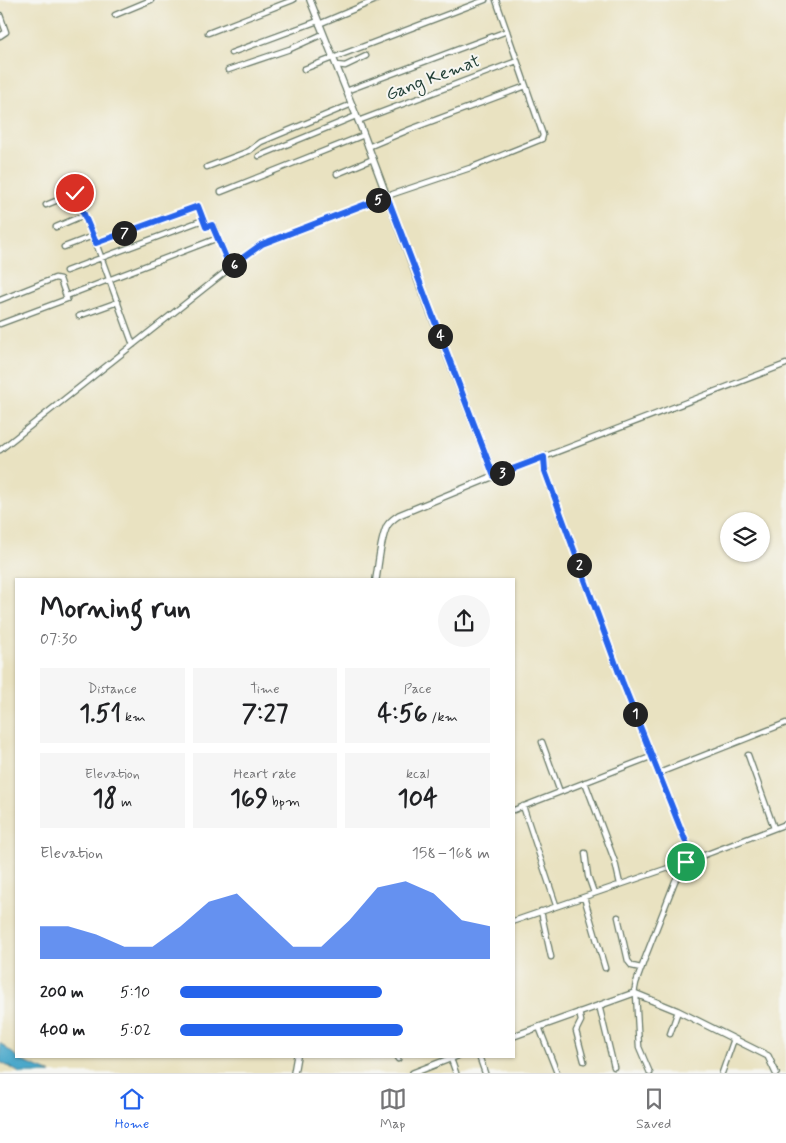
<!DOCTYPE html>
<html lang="en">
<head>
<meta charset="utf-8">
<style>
	:root { --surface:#fff; --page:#f6f6f6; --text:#202124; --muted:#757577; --line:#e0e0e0; --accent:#2563eb }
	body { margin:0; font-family:Mynerve,sans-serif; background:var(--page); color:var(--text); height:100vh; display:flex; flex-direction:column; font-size:19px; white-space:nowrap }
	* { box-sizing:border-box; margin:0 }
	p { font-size:16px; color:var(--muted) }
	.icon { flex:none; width:28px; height:28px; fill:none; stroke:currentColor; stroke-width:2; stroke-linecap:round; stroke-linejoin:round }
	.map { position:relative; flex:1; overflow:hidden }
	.sheet { position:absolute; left:15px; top:578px; width:500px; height:480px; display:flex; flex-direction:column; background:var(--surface); border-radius:0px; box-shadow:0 1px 4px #0004 }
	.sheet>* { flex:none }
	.fabs { position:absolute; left:720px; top:512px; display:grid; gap:10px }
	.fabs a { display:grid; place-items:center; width:50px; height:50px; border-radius:50%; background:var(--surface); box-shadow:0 1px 4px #0004; font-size:25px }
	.pin { position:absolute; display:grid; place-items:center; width:42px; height:42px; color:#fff; margin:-21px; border:2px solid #fff; border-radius:50%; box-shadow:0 1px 5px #0007 }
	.km { position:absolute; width:25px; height:25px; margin:-12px; border-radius:50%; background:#222; color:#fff; font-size:14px; line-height:25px; text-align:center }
	.round { display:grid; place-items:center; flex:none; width:52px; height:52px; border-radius:26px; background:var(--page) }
	.overview { display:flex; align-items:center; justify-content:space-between; height:85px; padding:0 25px }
	h1 { font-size:28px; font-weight:700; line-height:38px }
	.stats { display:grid; grid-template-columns:repeat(3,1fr); gap:8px; height:85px; padding:5px 25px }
	.stats div { display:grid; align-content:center; border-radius:0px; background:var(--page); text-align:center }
	.stats b { font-size:25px; font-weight:700 }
	.stats small { font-size:14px; font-weight:400 }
	.stats p { font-size:14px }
	.chart { height:140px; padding:10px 25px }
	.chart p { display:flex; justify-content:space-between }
	.chart svg { width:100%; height:90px; margin-top:5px; fill:var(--accent); opacity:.7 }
	ul { padding:0 25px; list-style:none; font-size:16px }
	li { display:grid; grid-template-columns:80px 60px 1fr; align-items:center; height:38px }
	li i { height:12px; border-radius:6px; background:var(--accent) }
	.tab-bar { display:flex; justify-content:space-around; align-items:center; height:70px; border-top:1px solid var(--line); background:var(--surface); font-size:14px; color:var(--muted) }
	.tab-bar a { display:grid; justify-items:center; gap:2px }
	.tab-bar .active { color:var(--accent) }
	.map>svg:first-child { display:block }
	.water { fill:#4ca8ca; stroke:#36727f }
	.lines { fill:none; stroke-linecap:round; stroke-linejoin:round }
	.minor-casing { stroke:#667765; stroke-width:7 }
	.tertiary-casing { stroke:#667765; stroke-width:8 }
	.minor { stroke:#fff; stroke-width:4.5 }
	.tertiary { stroke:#fff; stroke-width:5.5 }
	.route-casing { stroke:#fff; stroke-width:10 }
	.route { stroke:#2563eb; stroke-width:6 }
	.labels { text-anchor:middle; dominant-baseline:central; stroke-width:4; stroke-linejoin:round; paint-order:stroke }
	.street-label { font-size:18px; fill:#1f3d34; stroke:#f6f6f2 }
</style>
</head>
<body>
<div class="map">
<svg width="786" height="1073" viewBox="0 0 786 1073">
	<rect width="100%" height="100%" fill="#f6f6f2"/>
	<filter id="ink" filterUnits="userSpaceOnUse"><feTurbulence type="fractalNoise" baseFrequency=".02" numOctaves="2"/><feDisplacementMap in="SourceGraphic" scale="10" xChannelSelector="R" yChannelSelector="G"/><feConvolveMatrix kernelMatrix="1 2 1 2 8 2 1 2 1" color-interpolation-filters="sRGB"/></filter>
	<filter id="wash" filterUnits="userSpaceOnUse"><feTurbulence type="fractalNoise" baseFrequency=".0096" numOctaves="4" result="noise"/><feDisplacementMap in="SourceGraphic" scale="20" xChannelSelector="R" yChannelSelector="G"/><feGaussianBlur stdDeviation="1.12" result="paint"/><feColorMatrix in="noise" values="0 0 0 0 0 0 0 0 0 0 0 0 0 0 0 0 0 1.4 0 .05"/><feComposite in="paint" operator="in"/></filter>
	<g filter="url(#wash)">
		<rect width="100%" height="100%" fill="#e9e2c1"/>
		<path class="water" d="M 0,1043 L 22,1061 L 51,1073 L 20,1073 L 0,1062 Z"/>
	</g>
	<g filter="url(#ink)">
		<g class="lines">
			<defs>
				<path id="minor" d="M 0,15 L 6,32 L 0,36
					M 115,15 L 151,0
					M 319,24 L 376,0
					M 208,33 L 293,0
					M 231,53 L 318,21
					M 336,65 L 345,66 L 366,56
					M 304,69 L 485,0
					M 228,70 L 290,49 L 323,34
					M 346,91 L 507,31
					M 358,121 L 517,61
					M 368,147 L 411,129 L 526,86
					M 259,156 L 356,116
					M 207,167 L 249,151 L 261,142 L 352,104
					M 337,174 L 373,159
					M 221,192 L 364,135
					M 46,205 L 75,193 L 96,243 L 133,345
					M 56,227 L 84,215
					M 96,243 L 198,206 L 206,227 L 212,225 L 231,267
					M 64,247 L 93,236
					M 66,271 L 203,220
					M 69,295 L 218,238
					M 0,300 L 55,278 L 60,279 L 67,299 L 0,324
					M 79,316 L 118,302
					M 0,450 L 258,246 L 387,196 L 470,168 L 542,139 L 543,135 L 496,0
					M 544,457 L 545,471 L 622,681 L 690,852 L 689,858 L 675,881 L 645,958 L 636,983 L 634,993
					M 494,476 L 786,364
					M 542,742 L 560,792
					M 748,755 L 774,828
					M 659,773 L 786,723
					M 585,782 L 615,862 L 620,884
					M 523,806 L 556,905
					M 514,810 L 653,756
					M 585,853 L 588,876 L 594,893
					M 584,897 L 605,968
					M 541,911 L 551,957
					M 618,917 L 628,961 L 632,966 L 641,968
					M 514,921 L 686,862 L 786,824
					M 636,994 L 639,1047 L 650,1073
					M 599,1005 L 614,1067
					M 579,1012 L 581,1021 L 576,1031 L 584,1061
					M 539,1027 L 557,1073
					M 670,1034 L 678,1011
					M 396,1056 L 398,1059
					M 479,1056 L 485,1073
					M 451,1059 L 456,1073
					M 722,1073 L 734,1039"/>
				<path id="tertiary" d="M 310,0 L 364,135 L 419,283 L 494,476 L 399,515 C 395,518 390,521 387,526 C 380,541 379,562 376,579
					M 514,1036 L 634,993 L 678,1011 L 768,1056 L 776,1073
					M 294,1073 L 297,1056
					M 413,1073 L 457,1056"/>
			</defs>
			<use href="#minor" class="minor-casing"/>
			<use href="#tertiary" class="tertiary-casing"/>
			<use href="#minor" class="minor"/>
			<use href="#tertiary" class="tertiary"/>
		</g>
	</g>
	<g class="lines" filter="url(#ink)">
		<defs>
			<path id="route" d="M 75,193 L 96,243 L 198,206 L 206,227 L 212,225 L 230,267 L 262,244 L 387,196 L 493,474 L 494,476 L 544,457 L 545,471 L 622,681 L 690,852 L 689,858 L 686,862"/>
		</defs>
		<use href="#route" class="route-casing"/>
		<use href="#route" class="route"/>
	</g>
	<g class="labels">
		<g class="street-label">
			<text transform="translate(433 78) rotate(-21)">Gang Kemat</text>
		</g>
	</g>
</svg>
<div class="fabs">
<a><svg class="icon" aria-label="layers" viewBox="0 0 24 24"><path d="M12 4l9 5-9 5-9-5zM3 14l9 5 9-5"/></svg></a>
</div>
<div class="pin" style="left:686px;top:862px;background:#1e9e55"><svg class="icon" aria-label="arrive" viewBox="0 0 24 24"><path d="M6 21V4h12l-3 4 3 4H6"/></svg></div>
<div class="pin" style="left:75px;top:193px;background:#d93025"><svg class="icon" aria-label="check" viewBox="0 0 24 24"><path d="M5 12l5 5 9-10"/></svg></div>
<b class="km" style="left:635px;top:714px">1</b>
<b class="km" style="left:579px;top:565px">2</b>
<b class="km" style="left:502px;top:473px">3</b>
<b class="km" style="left:440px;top:336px">4</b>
<b class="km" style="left:378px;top:200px">5</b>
<b class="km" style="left:234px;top:265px">6</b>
<b class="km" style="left:124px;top:233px">7</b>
<section class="sheet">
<div class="overview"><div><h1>Morning run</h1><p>07:30</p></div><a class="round"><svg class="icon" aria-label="share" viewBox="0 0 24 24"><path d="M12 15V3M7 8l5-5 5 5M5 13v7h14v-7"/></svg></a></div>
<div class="stats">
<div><p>Distance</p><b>1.51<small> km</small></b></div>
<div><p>Time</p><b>7:27</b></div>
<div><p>Pace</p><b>4:56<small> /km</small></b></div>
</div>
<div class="stats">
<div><p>Elevation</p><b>18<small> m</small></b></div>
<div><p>Heart rate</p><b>169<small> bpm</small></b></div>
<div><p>kcal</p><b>104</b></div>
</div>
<div class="chart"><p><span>Elevation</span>158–168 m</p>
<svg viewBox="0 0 160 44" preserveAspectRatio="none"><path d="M0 44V28L10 28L20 32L30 38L40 38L50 28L60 16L70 12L80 25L90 38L100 38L110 25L120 9L130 6L140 12L150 25L160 28V44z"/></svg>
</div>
<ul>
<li><b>200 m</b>5:10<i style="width:65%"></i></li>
<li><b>400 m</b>5:02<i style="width:72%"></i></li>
</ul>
</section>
</div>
<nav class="tab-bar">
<a class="active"><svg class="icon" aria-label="home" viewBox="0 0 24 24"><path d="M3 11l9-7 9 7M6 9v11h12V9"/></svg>Home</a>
<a><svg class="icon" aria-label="map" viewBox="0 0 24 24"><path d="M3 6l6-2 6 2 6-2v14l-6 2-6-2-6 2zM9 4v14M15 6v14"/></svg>Map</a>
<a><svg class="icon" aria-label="saved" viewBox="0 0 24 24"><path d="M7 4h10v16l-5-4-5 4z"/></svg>Saved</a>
</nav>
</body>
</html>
